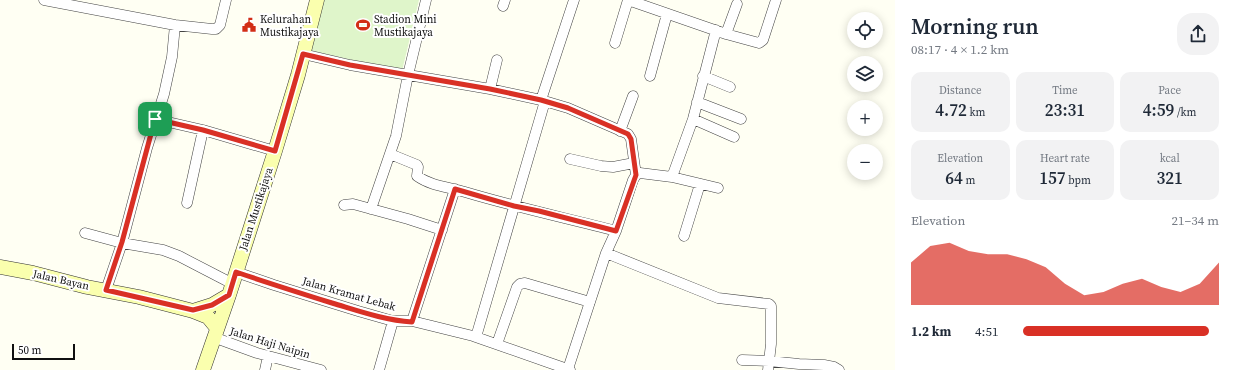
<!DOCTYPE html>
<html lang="en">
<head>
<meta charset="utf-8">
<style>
	:root { --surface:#fff; --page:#f2f2f3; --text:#1f2937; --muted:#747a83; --accent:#d93025 }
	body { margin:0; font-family:"Source Serif 4",serif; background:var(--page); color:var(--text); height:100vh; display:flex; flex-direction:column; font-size:15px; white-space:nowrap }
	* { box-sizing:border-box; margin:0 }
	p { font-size:13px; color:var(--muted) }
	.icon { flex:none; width:22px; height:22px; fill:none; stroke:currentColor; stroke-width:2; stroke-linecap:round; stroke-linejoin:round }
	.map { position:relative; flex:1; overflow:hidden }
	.side { display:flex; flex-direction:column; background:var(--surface); width:340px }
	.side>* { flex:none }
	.buttons { position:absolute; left:847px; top:12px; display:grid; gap:8px }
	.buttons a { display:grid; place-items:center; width:36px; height:36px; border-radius:50%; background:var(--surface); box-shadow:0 2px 10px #0003; font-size:20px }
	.scale { position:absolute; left:12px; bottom:10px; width:63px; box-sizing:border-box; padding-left:4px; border:2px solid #101010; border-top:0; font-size:11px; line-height:14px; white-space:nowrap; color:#101010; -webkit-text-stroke:3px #fff; paint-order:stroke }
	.pin { position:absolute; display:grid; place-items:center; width:34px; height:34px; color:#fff; margin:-17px; border-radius:8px; box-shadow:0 2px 6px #0006 }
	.round { display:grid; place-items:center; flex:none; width:42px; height:42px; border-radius:16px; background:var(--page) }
	.summary { display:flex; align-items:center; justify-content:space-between; height:68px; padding:0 16px }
	h1 { font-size:22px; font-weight:600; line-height:30px }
	.figures { display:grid; grid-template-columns:repeat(3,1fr); gap:6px; height:68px; padding:4px 16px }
	.figures div { display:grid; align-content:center; border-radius:10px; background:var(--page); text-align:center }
	.figures b { font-size:17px; font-weight:600 }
	.figures small { font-size:11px; font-weight:400 }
	.figures p { font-size:11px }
	.chart { height:112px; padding:8px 16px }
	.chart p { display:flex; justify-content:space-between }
	.chart svg { width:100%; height:72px; margin-top:4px; fill:var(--accent); opacity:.7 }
	ul { padding:0 16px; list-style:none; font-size:13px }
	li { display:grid; grid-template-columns:64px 48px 1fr; align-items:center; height:30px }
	li i { height:10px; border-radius:5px; background:var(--accent) }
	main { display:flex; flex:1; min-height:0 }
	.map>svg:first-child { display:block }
	.pitch { fill:#dff5ca }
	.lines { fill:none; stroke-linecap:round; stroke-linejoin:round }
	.street-casing { stroke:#434343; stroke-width:11 }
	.secondary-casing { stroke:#323232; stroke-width:15 }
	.street { stroke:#fff; stroke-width:10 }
	.secondary { stroke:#faffae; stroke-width:14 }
	.route-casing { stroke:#fff; stroke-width:8 }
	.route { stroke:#d93025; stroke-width:5 }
	.labels { text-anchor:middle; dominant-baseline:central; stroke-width:4; stroke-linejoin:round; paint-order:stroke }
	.poi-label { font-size:11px; fill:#101010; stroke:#fff; text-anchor:start }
	.street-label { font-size:11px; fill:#101010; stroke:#fff }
</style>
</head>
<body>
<main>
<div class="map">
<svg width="895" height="370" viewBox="0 0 895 370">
	<rect width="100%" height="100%" fill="#fffff3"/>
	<path class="pitch" d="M 320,0 L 419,0 L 402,71 L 308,50 Z"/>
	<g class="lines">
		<defs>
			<path id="street" d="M 44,0 L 175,25 L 212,29 L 216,29 L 220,25 L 226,0
				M 628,0 L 726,34 L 759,43 L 763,40 L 776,0
				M 503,6 L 505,0
				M 726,34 L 737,4
				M 615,43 L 628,0
				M 303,54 L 350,65 L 490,89 L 541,100 L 568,108 L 628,134 L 631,139 L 636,175
				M 650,76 L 667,14
				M 703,76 L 730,87
				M 490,89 L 497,60
				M 541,100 L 574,0
				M 697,102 L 741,119
				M 155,119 L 203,130 L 275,151
				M 693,119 L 734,137
				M 620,131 L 633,96
				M 390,154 L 417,165 L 418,167 L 417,176 C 431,186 449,187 465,192 C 515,207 566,218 616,231
				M 570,159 L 601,166 L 613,167 L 634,163
				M 672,177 L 718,188
				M 187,203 L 203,130
				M 344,205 L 353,204 L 408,219 L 442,230
				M 371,209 L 396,136 L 408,75 L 426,0
				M 85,233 L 122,243 L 147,148 L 164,94 L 172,57 L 175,25
				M 684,236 L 700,184
				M 606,253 L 718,298 L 769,304 L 771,306 L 771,344 L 768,370
				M 236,272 L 274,285 L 358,311 L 393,321 L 412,321 L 473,336 L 570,370
				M 106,290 L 122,243 L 163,250 L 179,256 L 233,284
				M 412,321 L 455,189
				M 213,337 L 257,353 L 321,370
				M 476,337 L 545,101
				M 497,344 L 517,287 L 520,284 L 525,283 L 590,302
				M 742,360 L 769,361 L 799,364 L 824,365 L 834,367 L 839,370
				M 568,369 L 606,253 L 616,231 L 633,180 L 636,175 L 640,173 L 672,177 L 693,119 L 716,30
				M 265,370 L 268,356
				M 379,370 L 393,321"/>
			<path id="secondary" d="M 0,267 L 33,273 L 87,287 L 139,297 L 193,311 L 208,317 L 217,328
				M 193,311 L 212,305 L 229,295
				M 203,370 L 229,295 L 275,151 L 298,75 L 317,0"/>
		</defs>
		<use href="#street" class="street-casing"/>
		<use href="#secondary" class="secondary-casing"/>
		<use href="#street" class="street"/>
		<use href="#secondary" class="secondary"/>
	</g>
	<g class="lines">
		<defs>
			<path id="route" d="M 303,54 L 350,65 L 490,89 L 541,100 L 568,108 L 628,134 L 631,139 L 636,175 L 616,231 L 539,211 L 514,206 L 455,189 L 412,322 C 384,320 359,311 332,303 C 300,293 268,283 236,272 L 229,295 L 212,305 L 193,310 L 106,290 L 122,242 L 155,119 L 203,130 L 275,151 Z"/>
		</defs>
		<use href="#route" class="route-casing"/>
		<use href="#route" class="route"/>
	</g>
	<defs>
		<symbol id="civic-bare" viewBox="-9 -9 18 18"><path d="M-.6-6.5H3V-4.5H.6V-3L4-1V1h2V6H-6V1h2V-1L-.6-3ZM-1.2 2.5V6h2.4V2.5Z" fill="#d22e16" stroke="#fff" stroke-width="2.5" paint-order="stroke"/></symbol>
		<symbol id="stadium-bare" viewBox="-9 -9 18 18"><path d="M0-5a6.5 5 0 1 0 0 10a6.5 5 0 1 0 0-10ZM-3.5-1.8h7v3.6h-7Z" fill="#d22e16" stroke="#fff" stroke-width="2.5" paint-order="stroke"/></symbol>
	</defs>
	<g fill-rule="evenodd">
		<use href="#civic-bare" x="239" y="15" width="20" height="20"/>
		<use href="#stadium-bare" x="353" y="15" width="20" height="20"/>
	</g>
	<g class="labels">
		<g class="poi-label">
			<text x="260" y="19">Kelurahan<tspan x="260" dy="13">Mustikajaya</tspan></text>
			<text x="374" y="19">Stadion Mini<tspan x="374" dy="13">Mustikajaya</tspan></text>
		</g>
		<g class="street-label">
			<text transform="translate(256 209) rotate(-72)">Jalan Mustikajaya</text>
			<text transform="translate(61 280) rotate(13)">Jalan Bayan</text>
			<text transform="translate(349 294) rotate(16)">Jalan Kramat Lebak</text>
			<text transform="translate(270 343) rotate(17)">Jalan Haji Naipin</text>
		</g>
	</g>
</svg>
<div class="buttons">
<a><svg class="icon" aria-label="locate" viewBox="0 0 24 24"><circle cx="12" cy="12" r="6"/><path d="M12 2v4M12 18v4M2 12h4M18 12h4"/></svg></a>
<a><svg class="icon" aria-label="layers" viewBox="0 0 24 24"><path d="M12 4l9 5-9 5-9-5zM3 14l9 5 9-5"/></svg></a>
<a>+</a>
<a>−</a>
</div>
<div class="scale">50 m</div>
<div class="pin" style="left:155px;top:119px;background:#1e9e55"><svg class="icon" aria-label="arrive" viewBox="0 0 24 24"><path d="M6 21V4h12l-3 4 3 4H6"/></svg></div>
</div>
<section class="side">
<div class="summary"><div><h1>Morning run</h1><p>08:17 · 4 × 1.2 km</p></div><a class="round"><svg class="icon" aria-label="share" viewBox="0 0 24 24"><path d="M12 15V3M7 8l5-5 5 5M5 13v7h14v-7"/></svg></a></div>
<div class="figures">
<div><p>Distance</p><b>4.72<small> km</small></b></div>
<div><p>Time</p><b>23:31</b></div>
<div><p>Pace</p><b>4:59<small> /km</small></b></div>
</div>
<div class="figures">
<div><p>Elevation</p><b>64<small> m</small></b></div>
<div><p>Heart rate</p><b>157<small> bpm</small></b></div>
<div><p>kcal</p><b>321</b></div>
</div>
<div class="chart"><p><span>Elevation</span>21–34 m</p>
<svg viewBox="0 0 160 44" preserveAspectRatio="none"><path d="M0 44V18L10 8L20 6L30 11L40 13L50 13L60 16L70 21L80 31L90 38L100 36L110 31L120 28L130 33L140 36L150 31L160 18V44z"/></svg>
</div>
<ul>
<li><b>1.2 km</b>4:51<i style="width:95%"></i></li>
</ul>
</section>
</main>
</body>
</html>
